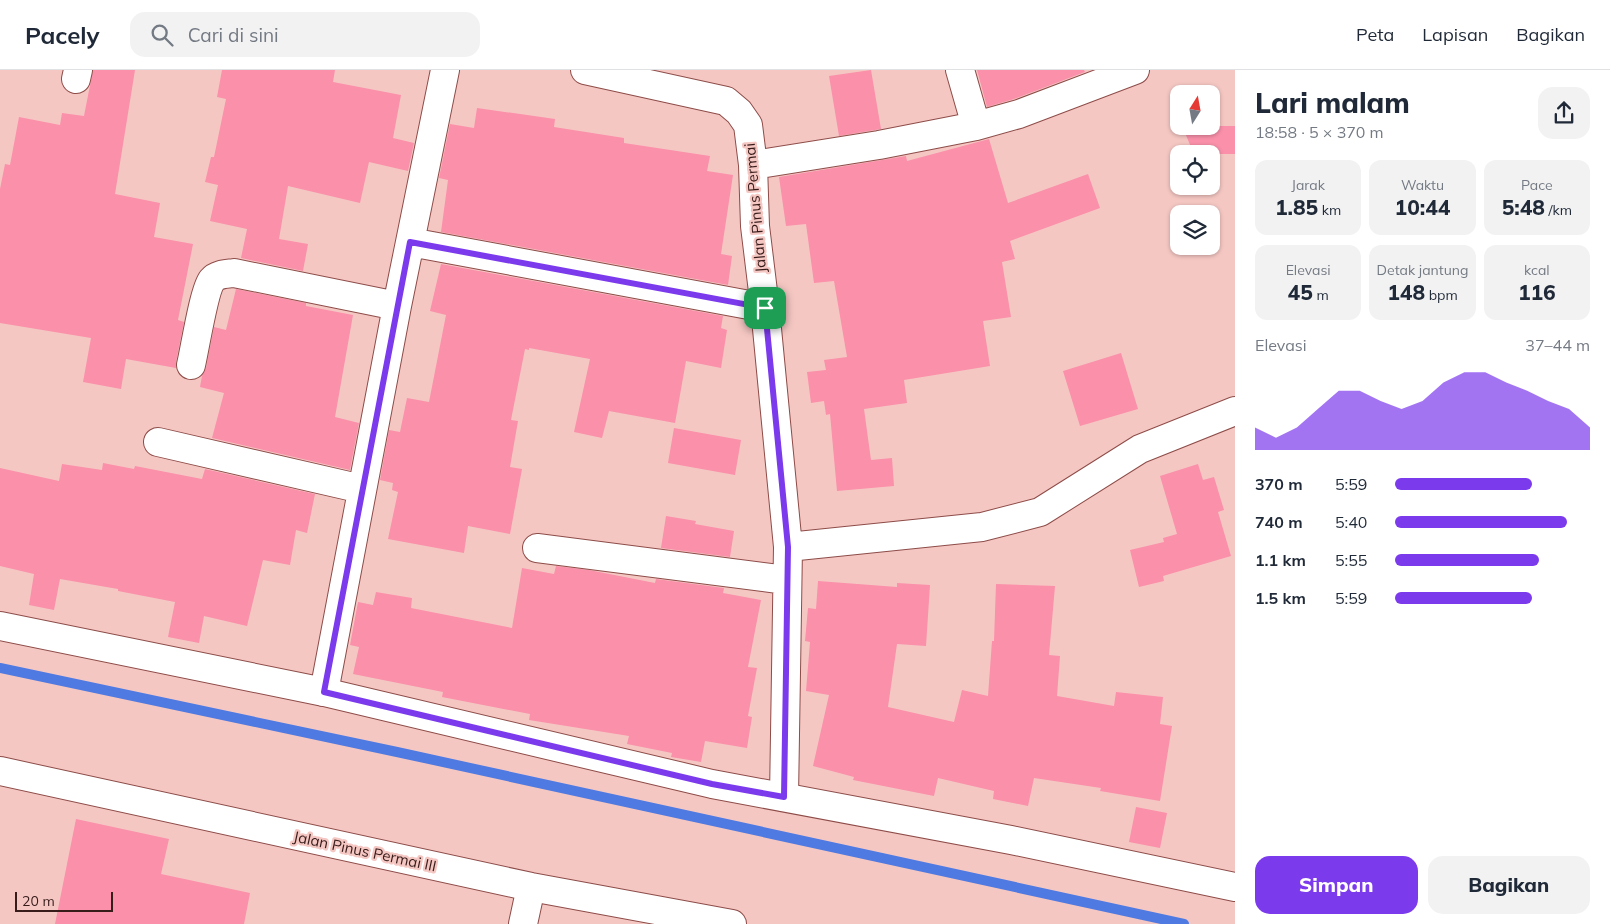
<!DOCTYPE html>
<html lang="id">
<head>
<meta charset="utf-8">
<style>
	:root { --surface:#fff; --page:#f2f2f3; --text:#1f2937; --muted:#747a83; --line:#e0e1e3; --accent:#7c3aed }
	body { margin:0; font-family:Mulish,sans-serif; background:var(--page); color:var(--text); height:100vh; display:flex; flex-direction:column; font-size:19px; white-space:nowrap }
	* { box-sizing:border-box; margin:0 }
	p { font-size:16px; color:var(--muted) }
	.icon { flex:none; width:28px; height:28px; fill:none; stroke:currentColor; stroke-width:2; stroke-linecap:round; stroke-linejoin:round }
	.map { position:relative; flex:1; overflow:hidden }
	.side { display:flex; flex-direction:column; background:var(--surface); width:375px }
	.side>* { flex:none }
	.needle { width:32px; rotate:11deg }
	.fabs { position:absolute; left:1170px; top:15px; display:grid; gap:10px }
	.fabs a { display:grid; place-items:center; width:50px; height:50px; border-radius:10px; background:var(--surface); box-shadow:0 1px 4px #0004; font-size:25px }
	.scale { position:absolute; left:15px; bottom:12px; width:98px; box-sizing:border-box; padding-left:5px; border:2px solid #371c1a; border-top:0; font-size:14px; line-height:18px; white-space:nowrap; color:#371c1a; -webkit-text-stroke:4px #f5c7c3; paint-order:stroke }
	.pin { position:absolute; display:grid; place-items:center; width:42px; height:42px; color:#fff; margin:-21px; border-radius:10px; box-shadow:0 2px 8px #0006 }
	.round { display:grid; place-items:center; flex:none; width:52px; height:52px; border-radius:15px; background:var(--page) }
	.headline { display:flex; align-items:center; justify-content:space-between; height:85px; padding:0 20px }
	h1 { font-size:28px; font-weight:800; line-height:38px }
	.figures { display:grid; grid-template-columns:repeat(3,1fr); gap:8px; height:85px; padding:5px 20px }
	.figures div { display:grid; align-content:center; border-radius:12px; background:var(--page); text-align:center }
	.figures b { font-size:21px; font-weight:800 }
	.figures small { font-size:14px; font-weight:400 }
	.figures p { font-size:14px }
	.chart { height:140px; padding:10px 20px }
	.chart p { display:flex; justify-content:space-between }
	.chart svg { width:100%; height:90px; margin-top:5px; fill:var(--accent); opacity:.7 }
	.button { display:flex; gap:10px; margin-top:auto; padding:10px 20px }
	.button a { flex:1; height:58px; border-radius:15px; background:var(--accent); color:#fff; font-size:20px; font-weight:800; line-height:58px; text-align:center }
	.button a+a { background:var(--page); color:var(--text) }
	ul { padding:0 20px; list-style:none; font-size:16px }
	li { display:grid; grid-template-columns:80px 60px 1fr; align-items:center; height:38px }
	li i { height:12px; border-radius:6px; background:var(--accent) }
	header { display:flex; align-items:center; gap:30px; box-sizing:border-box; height:70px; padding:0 25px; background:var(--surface); border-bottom:1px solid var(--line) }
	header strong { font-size:24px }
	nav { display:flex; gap:28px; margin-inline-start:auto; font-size:18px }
	.search { width:350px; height:45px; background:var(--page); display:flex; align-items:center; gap:12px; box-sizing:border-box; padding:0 18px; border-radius:15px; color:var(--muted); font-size:19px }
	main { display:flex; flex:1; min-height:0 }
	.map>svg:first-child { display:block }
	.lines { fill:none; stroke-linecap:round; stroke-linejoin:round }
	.stream { stroke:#4f7ae1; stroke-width:10 }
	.building { fill:#fa90aa }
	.minor-casing { stroke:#8d4c48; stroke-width:30 }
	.tertiary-casing { stroke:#8d4c48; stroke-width:30 }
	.minor { stroke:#fff; stroke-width:28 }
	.tertiary { stroke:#fff; stroke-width:28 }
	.route-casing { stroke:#fff; stroke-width:10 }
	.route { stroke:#7c3aed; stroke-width:6 }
	.labels { text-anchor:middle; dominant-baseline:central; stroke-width:4.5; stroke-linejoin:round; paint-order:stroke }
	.street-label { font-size:15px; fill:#371c1a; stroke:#f5c7c3 }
</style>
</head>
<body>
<header>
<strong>Pacely</strong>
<div class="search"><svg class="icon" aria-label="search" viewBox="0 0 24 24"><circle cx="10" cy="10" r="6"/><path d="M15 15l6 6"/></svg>Cari di sini</div>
<nav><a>Peta</a><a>Lapisan</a><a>Bagikan</a></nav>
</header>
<main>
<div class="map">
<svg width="1235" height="854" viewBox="0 0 1235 854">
	<rect width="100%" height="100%" fill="#f5c7c3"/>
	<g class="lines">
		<path class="stream" d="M 0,598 L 397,682 L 1184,854"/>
	</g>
	<path class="building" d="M 93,0 L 135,0 L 115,124 L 160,133 L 154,167 L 193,174 L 178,250 L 184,252 L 176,292 L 176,298 L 126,289 L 121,319 L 83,312 L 91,268 L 0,253 L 0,119 L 5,94 L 10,95 L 19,47 L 60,55 L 62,43 L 84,46 Z
		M 222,0 L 335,0 L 333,12 L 401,25 L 393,68 L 414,73 L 408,101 L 369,92 L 360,133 L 288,116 L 279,169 L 308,174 L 303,201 L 241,188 L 247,159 L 210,151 L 218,115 L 205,112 L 211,87 L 214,87 L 226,29 L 217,27 Z
		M 871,0 L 881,59 L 839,66 L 829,6 Z
		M 977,0 L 1084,0 L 1085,2 L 1014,29 L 987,37 Z
		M 477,38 L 555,49 L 554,57 L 624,68 L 624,73 L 710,86 L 707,101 L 733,105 L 721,184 L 732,186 L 728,215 L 441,162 L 448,110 L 439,108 L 450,54 L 474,58 Z
		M 1182,56 L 1235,56 L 1235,84 L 1194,84 Z
		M 989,69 L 1008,133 L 1088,104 L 1100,138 L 1010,171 L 1015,189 L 1002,192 L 1011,247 L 983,251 L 990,296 L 904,310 L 907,333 L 864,339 L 871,390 L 892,388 L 894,416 L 837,421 L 830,344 L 826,345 L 824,331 L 811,333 L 807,302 L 826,300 L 824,290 L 847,287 L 834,211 L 814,213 L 806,154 L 786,156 L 779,107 L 906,86 L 907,91 Z
		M 441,194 L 723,246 L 721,258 L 727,260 L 721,298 L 686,291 L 675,353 L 609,341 L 602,368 L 574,362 L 590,289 L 529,278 L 529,280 L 525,279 L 511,350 L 518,351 L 510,397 L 522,399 L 510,464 L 468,456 L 464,483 L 388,469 L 398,422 L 392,420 L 393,413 L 380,410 L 389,360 L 400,362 L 407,328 L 429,332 L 446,245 L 430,241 Z
		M 236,219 L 306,233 L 306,236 L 353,245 L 335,347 L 359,353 L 350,400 L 212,368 L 224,323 L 200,317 L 202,306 L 206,298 L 214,257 L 226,260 Z
		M 1121,283 L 1138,339 L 1080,356 L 1063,301 Z
		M 674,358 L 741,370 L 735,405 L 668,393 Z
		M 103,393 L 134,399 L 135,396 L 202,409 L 205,399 L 315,424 L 307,463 L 296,460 L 290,495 L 263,490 L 247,556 L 204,546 L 199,573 L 168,567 L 175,532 L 118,521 L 118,519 L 60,509 L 54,540 L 29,535 L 34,504 L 0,496 L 0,398 L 59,411 L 62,394 L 102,400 Z
		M 1198,394 L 1203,410 L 1214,407 L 1224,440 L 1218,442 L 1231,486 L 1163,506 L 1164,511 L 1139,517 L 1130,480 L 1164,472 L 1163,468 L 1177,464 L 1160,406 Z
		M 666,446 L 696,451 L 695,454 L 734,461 L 730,487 L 661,478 Z
		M 556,496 L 589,500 L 655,513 L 656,509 L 724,518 L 723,523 L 761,530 L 748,597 L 757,598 L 748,646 L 752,647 L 747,678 L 705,671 L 701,692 L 671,687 L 672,683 L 627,674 L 629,666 L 529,650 L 530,644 L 442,627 L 443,622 L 353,604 L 359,577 L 350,575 L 358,532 L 373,535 L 376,522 L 412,528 L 411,538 L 512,558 L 522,498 L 554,504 Z
		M 818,511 L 897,517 L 897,513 L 930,515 L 926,576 L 897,574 L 888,637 L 954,652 L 962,620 L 988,626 L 992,571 L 994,571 L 996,514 L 1055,516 L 1049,585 L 1060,586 L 1057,626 L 1114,636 L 1116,622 L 1163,627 L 1160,654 L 1172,656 L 1160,731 L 1100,721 L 1101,718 L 1034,708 L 1028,736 L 993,729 L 994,721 L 938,708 L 934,726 L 853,710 L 854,707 L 813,696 L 829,625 L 806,621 L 810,572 L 805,571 L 808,538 L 816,539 Z
		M 1136,737 L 1167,743 L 1160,778 L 1129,772 Z
		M 76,749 L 169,769 L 161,804 L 250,823 L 244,854 L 55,854 Z"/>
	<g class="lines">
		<defs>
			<path id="minor" d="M 585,0 L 726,31 L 739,42 L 748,55 L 753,95 L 755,156 L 765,238 L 788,477 L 784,727
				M 960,0 L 976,56
				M 76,9 L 78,0
				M 753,95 L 879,75 L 976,56 L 1019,44 L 1135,0
				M 410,172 L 765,238
				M 191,295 C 195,278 204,220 212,210 C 217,204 227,204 234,203 L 397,236
				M 158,372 L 362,419
				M 788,477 L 982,457 L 1040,442 L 1140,379 L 1235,341
				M 537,478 L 786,510
				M 324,622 L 397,236 L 445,0
				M 0,701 L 531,817 L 732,854
				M 523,854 L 531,817"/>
			<path id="tertiary" d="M 0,556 L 324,622 L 712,714 L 1011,770 L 1235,817"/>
		</defs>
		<use href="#minor" class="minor-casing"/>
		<use href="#tertiary" class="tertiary-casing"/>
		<use href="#minor" class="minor"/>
		<use href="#tertiary" class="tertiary"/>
	</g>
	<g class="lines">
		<defs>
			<path id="route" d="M 410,172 L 765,238 L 788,477 L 784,727 L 712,714 L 324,622 Z"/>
		</defs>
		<use href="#route" class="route-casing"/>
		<use href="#route" class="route"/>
	</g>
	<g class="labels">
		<g class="street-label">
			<text transform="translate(755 138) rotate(-95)">Jalan Pinus Permai</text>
			<text transform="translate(365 781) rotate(12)">Jalan Pinus Permai III</text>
		</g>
	</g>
</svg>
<div class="fabs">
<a><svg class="needle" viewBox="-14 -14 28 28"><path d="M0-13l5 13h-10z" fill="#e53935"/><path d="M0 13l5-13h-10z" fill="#747a83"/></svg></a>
<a><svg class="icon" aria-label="locate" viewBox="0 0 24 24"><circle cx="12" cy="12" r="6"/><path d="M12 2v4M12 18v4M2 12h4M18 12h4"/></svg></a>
<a><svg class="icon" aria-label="layers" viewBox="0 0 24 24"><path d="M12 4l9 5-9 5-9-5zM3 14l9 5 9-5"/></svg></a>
</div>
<div class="scale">20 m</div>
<div class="pin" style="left:765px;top:238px;background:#1e9e55"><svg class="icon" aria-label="arrive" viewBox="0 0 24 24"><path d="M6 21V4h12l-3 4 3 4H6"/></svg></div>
</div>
<section class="side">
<div class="headline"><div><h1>Lari malam</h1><p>18:58 · 5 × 370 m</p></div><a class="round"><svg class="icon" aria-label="share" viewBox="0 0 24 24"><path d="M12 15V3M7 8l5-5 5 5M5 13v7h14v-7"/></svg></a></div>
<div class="figures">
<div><p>Jarak</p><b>1.85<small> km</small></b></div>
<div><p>Waktu</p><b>10:44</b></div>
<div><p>Pace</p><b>5:48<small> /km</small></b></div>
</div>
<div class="figures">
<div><p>Elevasi</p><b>45<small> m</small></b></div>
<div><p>Detak jantung</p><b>148<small> bpm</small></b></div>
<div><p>kcal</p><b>116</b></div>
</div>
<div class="chart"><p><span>Elevasi</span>37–44 m</p>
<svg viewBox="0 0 160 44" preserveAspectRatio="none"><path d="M0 44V33L10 38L20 33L30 24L40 15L50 15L60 20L70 24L80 20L90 11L100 6L110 6L120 11L130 15L140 20L150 24L160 33V44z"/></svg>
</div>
<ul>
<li><b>370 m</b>5:59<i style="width:70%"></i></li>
<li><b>740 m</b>5:40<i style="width:88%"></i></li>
<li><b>1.1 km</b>5:55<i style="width:74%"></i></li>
<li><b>1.5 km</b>5:59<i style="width:70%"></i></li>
</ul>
<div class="button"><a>Simpan</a><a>Bagikan</a></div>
</section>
</main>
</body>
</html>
